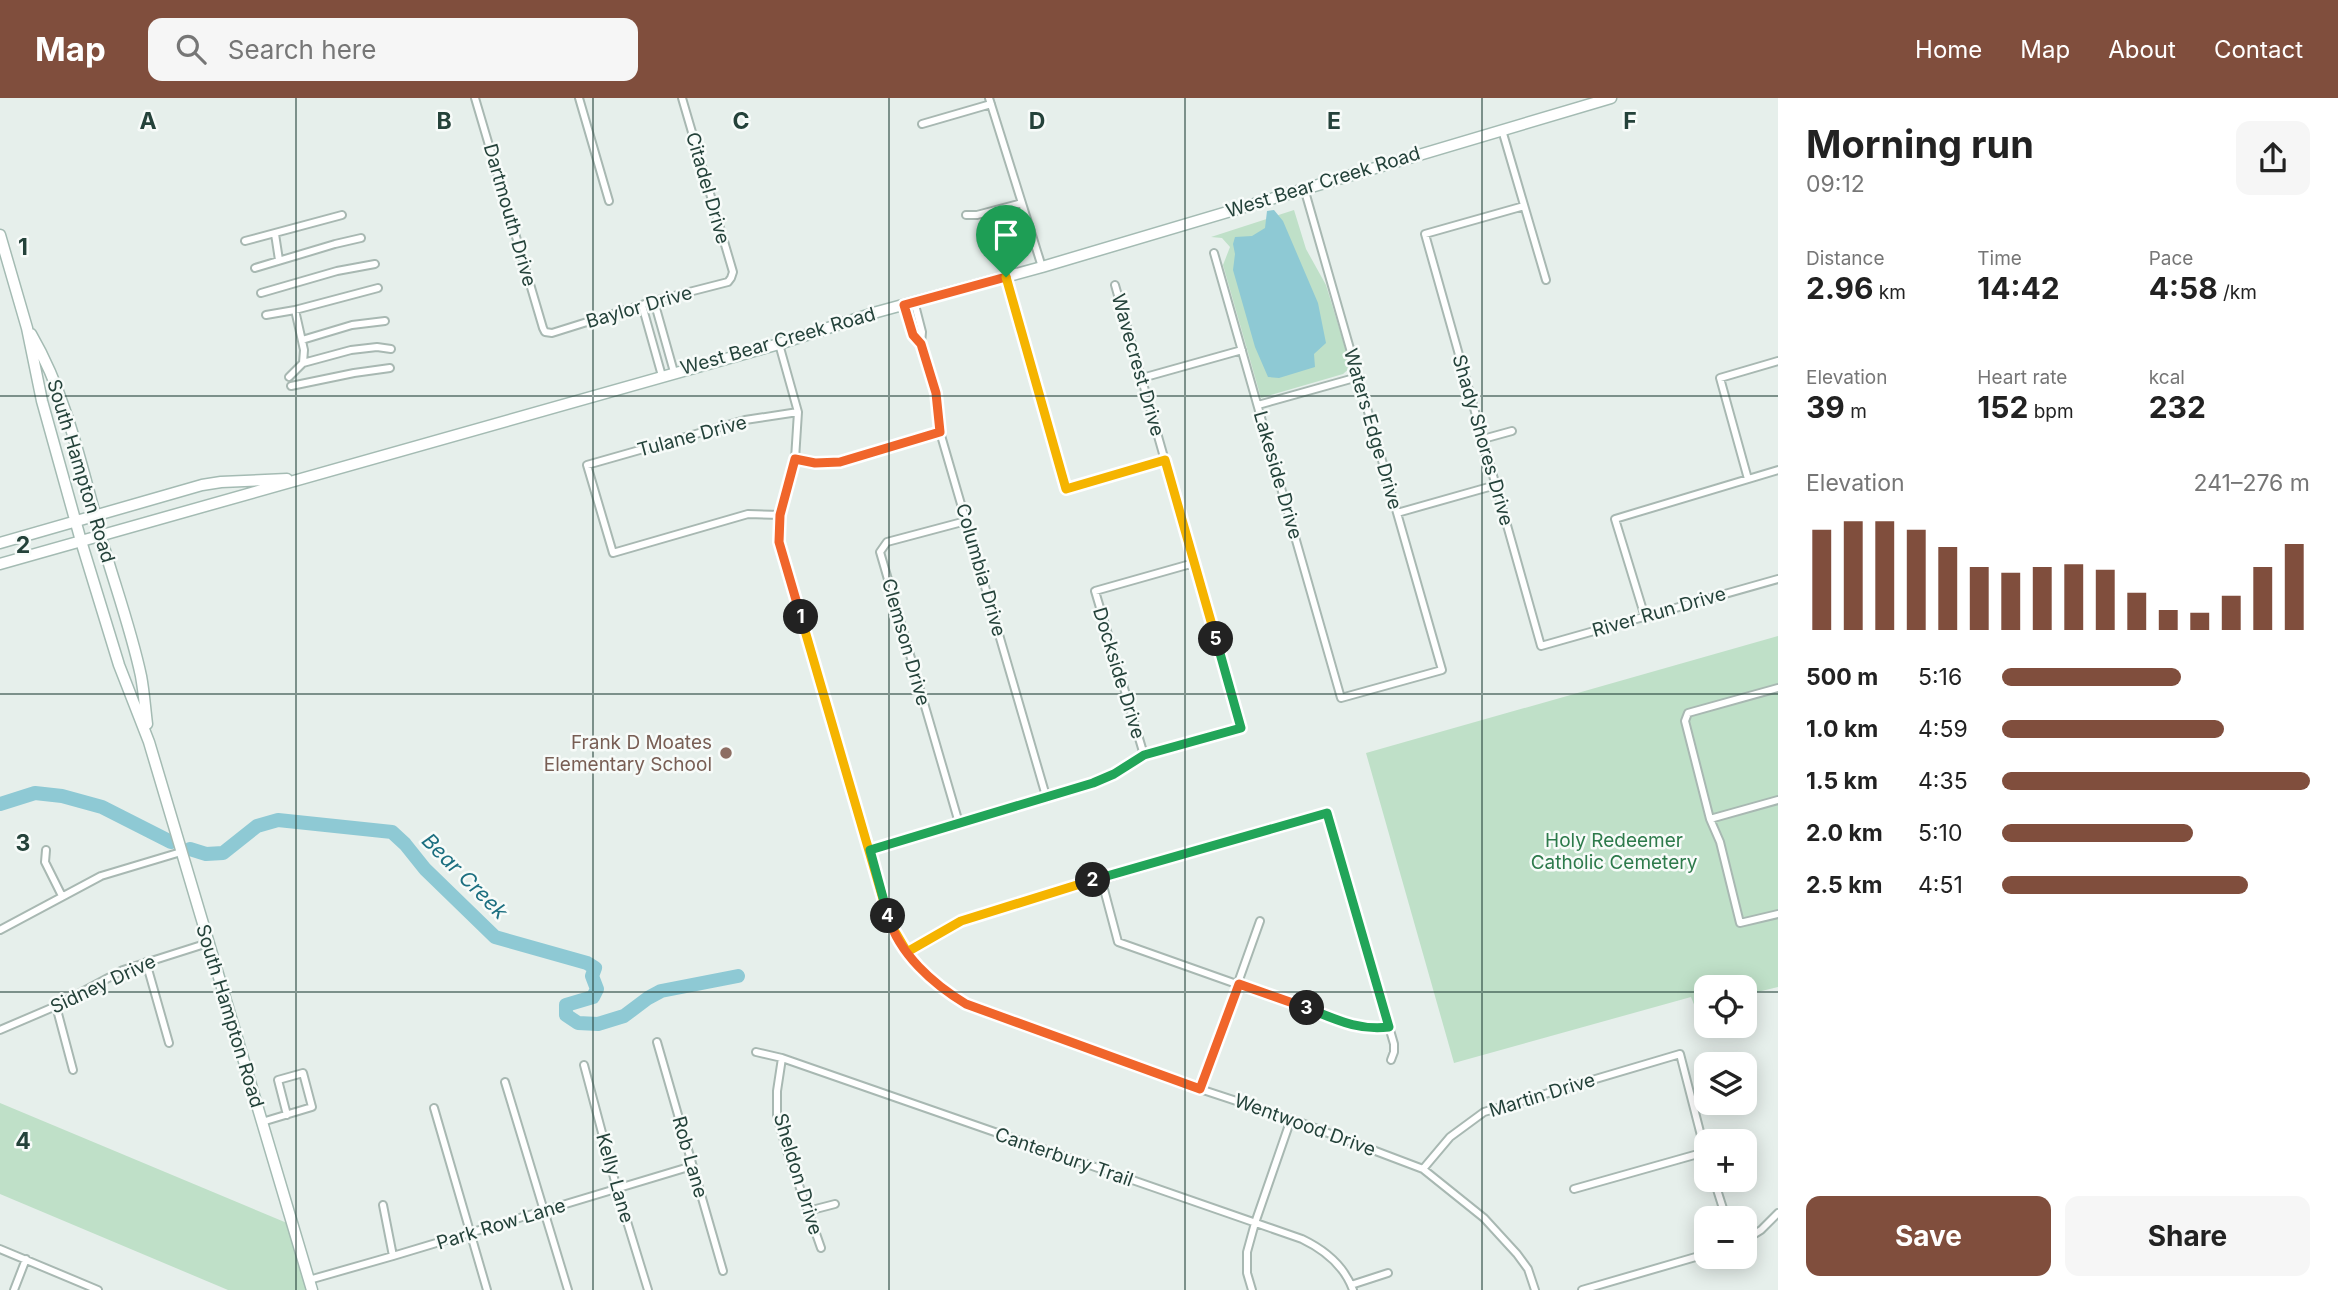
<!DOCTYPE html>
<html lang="en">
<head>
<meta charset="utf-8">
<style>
	:root { --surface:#fff; --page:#f6f6f6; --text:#222; --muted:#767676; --accent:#804e3d }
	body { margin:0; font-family:Inter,sans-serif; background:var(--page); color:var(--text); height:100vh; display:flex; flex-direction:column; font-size:26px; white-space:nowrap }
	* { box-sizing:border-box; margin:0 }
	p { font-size:23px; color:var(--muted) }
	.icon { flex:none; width:38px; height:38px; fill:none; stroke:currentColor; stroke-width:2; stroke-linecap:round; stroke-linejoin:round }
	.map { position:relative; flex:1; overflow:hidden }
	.drawer { display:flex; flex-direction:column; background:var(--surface); width:560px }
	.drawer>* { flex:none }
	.tools { position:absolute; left:1694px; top:877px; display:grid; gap:14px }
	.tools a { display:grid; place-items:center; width:63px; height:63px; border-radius:14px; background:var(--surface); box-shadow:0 4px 18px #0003; font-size:35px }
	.pin { position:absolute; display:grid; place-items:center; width:60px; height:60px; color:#fff; margin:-72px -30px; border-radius:50% 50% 50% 0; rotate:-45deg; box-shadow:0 0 7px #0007 }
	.pin .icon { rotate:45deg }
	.km { position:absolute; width:35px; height:35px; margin:-18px; border-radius:50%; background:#222; color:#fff; font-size:19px; line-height:35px; text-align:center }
	.round { display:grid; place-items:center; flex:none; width:74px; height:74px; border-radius:14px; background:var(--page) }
	.overview { display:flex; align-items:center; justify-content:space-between; height:119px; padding:0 28px }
	h1 { font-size:38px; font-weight:700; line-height:52px }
	.stats { display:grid; grid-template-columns:repeat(3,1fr); gap:10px; height:119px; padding:7px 28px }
	.stats div { display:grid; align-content:center }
	.stats b { font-size:30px; font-weight:700 }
	.stats small { font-size:19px; font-weight:400 }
	.stats p { font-size:19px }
	.chart { height:196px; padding:14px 28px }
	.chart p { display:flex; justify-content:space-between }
	.chart svg { width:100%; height:126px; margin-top:7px; stroke:var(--accent); stroke-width:6 }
	.action { display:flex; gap:14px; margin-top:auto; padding:14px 28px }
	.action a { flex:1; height:80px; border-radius:14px; background:var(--accent); color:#fff; font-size:28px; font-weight:700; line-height:80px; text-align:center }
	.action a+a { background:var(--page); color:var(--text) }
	ul { padding:0 28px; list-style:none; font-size:23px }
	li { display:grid; grid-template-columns:112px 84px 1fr; align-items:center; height:52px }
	li i { height:18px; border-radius:9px; background:var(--accent) }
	header { display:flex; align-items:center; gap:42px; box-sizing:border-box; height:98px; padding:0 35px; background:var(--accent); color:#fff }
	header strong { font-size:33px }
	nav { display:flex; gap:38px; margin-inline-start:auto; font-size:24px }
	.search { width:490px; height:63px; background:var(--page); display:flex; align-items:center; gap:18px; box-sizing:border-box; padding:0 24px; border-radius:14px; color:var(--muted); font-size:26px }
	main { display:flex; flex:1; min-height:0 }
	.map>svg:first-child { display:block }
	.green { fill:#bfe0c8 }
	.water { fill:#8ec9d4 }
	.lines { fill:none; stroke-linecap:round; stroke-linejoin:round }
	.river { stroke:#8ec9d4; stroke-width:14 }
	.street-casing { stroke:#a8b8b2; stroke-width:10 }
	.secondary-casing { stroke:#a4bbb3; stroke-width:13 }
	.street { stroke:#fff; stroke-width:6 }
	.secondary { stroke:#fff; stroke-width:10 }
	.split-1-casing { stroke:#fff; stroke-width:14 }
	.split-2-casing { stroke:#fff; stroke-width:14 }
	.split-3-casing { stroke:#fff; stroke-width:14 }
	.split-4-casing { stroke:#fff; stroke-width:14 }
	.split-5-casing { stroke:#fff; stroke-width:14 }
	.split-6-casing { stroke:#fff; stroke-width:14 }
	.split-1 { stroke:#f0652b; stroke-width:9 }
	.split-2 { stroke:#f5b400; stroke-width:9 }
	.split-3 { stroke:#22a559; stroke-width:9 }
	.split-4 { stroke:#f0652b; stroke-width:9 }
	.split-5 { stroke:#22a559; stroke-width:9 }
	.split-6 { stroke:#f5b400; stroke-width:9 }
	.grid { fill:none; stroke:#24423a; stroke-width:2; stroke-opacity:0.55 }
	.education-dot { fill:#8d6e63; stroke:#f7fbf9; stroke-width:2.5 }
	.labels { text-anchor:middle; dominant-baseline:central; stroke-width:5; stroke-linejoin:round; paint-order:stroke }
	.street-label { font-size:19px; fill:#24423a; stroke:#f7fbf9 }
	.education-label { font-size:19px; fill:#785e54; stroke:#f7fbf9; text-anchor:end }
	.park-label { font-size:19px; fill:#2d7a4b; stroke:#f7fbf9 }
	.water-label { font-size:21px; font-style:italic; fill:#1c6f80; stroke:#f7fbf9 }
	.grid-label { font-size:23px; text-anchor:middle; font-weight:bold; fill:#24423a; stroke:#f7fbf9; stroke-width:5; stroke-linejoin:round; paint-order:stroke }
</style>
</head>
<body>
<header>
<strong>Map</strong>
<div class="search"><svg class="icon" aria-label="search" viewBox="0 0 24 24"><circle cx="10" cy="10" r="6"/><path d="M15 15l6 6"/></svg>Search here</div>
<nav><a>Home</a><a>Map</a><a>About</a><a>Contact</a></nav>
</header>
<main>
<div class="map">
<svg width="1778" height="1192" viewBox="0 0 1778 1192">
	<rect width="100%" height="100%" fill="#e6efeb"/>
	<path class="green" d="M 1294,112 L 1306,151 L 1326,187 L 1351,269 L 1343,276 L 1261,300 L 1223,167 L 1230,149 L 1222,140 L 1211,139 Z
		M 1778,538 L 1778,889 L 1745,897 L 1745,889 L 1706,889 L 1706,906 L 1695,909 L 1691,899 L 1454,965 L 1366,655 Z
		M 0,1005 L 287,1125 L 307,1192 L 228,1192 L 0,1096 Z"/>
	<path class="water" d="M 1274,112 L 1283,123 L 1318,205 L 1326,245 L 1314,256 L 1315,269 L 1279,280 L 1268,279 L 1255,249 L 1233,172 L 1235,156 L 1233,146 L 1235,139 L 1252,138 L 1265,130 L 1267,113 Z"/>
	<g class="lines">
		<path class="river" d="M 0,706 L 35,695 L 62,698 L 102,709 L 171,744
			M 190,751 L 206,756 L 223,755 L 257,728 L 278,722 L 392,734 L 405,746 L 425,771 L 495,839 L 587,865 L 595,870 L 592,878 L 597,891 L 593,899 L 566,907 L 566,917 L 578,925 L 598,926 L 624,918 L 648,900 L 661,893 L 738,878"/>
		<defs>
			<path id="street" d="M 475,0 L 543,230 L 545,234 L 552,235 L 654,203 L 728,184 L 731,180 L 733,174 L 682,0
				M 579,0 L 609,103
				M 989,0 L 1042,169
				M 922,26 L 991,6
				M 1502,32 L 1546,182
				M 1524,108 L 1425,136 L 1541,548 L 1778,481
				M 966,117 L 977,117 L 1022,105
				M 275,136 L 279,162
				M 245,143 L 342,117
				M 1214,155 L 1341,600 L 1442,572 L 1304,90
				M 255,170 L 335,146 L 361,140
				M 1006,179 L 1066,391 L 1165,362
				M 261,195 L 337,173 L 375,166
				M 654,203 L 674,274
				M 914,203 L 922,234 L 921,246 L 935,295 L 940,334 L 1046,698
				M 642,207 L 662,278
				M 904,207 L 913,237 L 921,246
				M 295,212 L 304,252 L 303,265
				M 266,217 L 295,212 L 378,190
				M 302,242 L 352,227 L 385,223
				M 779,246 L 798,314 L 795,361 L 781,417 L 779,444 L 890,826 C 911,862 930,884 966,906 L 1200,991 L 1291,1021 L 1423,1071 L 1484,1120 L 1517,1156 L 1528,1171 L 1535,1192
				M 289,279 L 303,265 L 351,252 L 377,249 L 391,251
				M 1142,280 L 1242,252
				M 291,288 L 354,275 L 390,270
				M 1258,307 L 1358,279
				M 1483,341 L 1512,333
				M 795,361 L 815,365 L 840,364 L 940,334
				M 1748,381 L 1720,280 L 1778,263
				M 1397,415 L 1496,387
				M 781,417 L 748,416 L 613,455 L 587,367 L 745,322 L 798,314
				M 1645,519 L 1615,421 L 1778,372
				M 1778,590 L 1688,615 L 1685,623 L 1710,721 L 1720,744 L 1740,825 L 1778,816
				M 1144,657 L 1095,493 L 1194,465
				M 1710,721 L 1778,702
				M 959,725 L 880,454 L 887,444 L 966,423
				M 46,752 L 45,764 L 62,798
				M 870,752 L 1093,685 L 1114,676 L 1144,657 L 1241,630 L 1115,187
				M 1101,780 L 1118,844 L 1355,928 L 1372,931 L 1389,929
				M 0,832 L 101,778 L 181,754
				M 907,854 L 961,823 L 1327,715 L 1394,946 L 1394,954 L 1391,962
				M 146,864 L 169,945
				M 56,908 L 73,972
				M 0,932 L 56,908 L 123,872 L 208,845
				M 657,944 L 723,1173
				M 756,954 L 782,960 L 1302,1141 C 1325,1152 1344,1167 1353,1192
				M 782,960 L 777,993 L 777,1018 L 787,1053 L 821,1150
				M 584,967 L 617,1091 L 648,1192
				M 505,984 L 568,1192
				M 1200,991 L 1260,823
				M 434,1010 L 487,1192
				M 262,1024 L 312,1009 L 303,975 L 278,982 L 287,1017
				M 1423,1071 L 1450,1039 L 1484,1014 L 1680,956 L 1706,1057
				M 1714,1082 L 1726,1120
				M 1574,1091 L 1705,1054
				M 383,1107 L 393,1158
				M 808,1113 L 835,1106
				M 1745,1142 L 1761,1132 L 1778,1115
				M 0,1151 L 98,1192
				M 309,1182 L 393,1158 L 692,1068
				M 1351,1187 L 1388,1175
				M 14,1192 L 26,1161
				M 1252,1192 L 1247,1175 L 1247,1154 L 1255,1125 L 1291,1021
				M 1582,1192 L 1706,1156"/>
			<path id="secondary" d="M 0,137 L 27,230 L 42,303 L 81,443 L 119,567 L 149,644 L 312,1192
				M 31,236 C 67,298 82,370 101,439 C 114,485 131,531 141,578 C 144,594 145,610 147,626
				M 0,445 L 202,387 L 221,384 L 287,381
				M 0,466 L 779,246 L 877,214 L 1042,169 L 1611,0"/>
		</defs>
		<use href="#street" class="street-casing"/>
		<use href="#secondary" class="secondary-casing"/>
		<use href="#street" class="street"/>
		<use href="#secondary" class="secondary"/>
	</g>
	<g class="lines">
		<defs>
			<path id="split-1" d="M 801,519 L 779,444 L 780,417 L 795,361 L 815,365 L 840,364 L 940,334 L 936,295 L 921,246 L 913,237 L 904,207 L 1006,179"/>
			<path id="split-2" d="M 801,519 L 890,825 L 907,854 L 961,823 L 1093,782"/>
			<path id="split-3" d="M 1093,782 L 1327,715 L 1389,929 C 1358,933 1335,921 1307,910"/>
			<path id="split-4" d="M 888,818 C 899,856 933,886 966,906 L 1200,991 L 1239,886 L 1307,910"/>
			<path id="split-5" d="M 888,818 L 870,752 L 1093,685 L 1114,676 L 1144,657 L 1241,630 L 1216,541"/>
			<path id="split-6" d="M 1006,179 L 1066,391 L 1165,362 L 1216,541"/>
		</defs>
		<use href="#split-1" class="split-1-casing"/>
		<use href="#split-2" class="split-2-casing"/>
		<use href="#split-3" class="split-3-casing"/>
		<use href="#split-4" class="split-4-casing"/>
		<use href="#split-5" class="split-5-casing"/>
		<use href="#split-6" class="split-6-casing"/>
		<use href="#split-1" class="split-1"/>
		<use href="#split-2" class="split-2"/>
		<use href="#split-3" class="split-3"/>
		<use href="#split-4" class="split-4"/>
		<use href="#split-5" class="split-5"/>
		<use href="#split-6" class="split-6"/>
	</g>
	<path class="grid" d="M 296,0 L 296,1192M 593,0 L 593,1192M 889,0 L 889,1192M 1185,0 L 1185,1192M 1482,0 L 1482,1192M 0,298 L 1778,298M 0,596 L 1778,596M 0,894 L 1706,894M 1745,894 L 1778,894"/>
	<circle class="education-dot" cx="726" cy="655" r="7"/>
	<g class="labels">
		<g class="street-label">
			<text transform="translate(1323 84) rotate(-17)">West Bear Creek Road</text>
			<text transform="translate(708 90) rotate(74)">Citadel Drive</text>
			<text transform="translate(510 117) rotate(74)">Dartmouth Drive</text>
			<text transform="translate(639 209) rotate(-16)">Baylor Drive</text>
			<text transform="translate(778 243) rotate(-16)">West Bear Creek Road</text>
			<text transform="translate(1138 267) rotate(74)">Wavecrest Drive</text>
			<text transform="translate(1373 331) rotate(74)">Waters Edge Drive</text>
			<text transform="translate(692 338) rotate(-15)">Tulane Drive</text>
			<text transform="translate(1483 342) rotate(74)">Shady Shores Drive</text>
			<text transform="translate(81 373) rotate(73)">South Hampton Road</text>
			<text transform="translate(1278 377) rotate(74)">Lakeside Drive</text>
			<text transform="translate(981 472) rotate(74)">Columbia Drive</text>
			<text transform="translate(1659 514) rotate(-16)">River Run Drive</text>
			<text transform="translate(906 544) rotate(74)">Clemson Drive</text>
			<text transform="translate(1119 575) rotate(73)">Dockside Drive</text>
			<text transform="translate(103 886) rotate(-25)">Sidney Drive</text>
			<text transform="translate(230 918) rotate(73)">South Hampton Road</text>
			<text transform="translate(1542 997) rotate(-17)">Martin Drive</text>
			<text transform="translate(1305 1027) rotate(20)">Wentwood Drive</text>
			<text transform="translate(690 1059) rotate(74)">Rob Lane</text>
			<text transform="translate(1064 1059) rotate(19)">Canterbury Trail</text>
			<text transform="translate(798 1076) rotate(73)">Sheldon Drive</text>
			<text transform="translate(615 1080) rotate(74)">Kelly Lane</text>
			<text transform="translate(501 1126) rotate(-17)">Park Row Lane</text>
		</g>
		<g class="education-label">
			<text x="712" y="644">Frank D Moates<tspan x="712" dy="22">Elementary School</tspan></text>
		</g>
		<g class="park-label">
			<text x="1614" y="742">Holy Redeemer<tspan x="1614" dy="22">Catholic Cemetery</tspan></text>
		</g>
		<g class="water-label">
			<text transform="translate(465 778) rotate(45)">Bear Creek</text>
		</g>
	</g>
	<g class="grid-label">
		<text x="148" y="31">A</text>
		<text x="444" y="31">B</text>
		<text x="741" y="31">C</text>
		<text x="1037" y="31">D</text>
		<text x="1334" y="31">E</text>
		<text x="1630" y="31">F</text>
		<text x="23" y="157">1</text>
		<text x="23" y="455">2</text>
		<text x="23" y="753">3</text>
		<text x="23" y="1051">4</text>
	</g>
</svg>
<div class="tools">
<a><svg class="icon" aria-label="locate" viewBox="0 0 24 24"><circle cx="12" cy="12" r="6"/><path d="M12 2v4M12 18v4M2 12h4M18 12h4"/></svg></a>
<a><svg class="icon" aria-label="layers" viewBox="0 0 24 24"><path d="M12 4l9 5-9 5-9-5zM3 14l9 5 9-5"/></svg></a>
<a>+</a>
<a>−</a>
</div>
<div class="pin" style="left:1006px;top:179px;background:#1e9e55"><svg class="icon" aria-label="arrive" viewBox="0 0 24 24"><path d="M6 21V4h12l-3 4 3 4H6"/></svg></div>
<b class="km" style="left:801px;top:519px">1</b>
<b class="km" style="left:1093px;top:782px">2</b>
<b class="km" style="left:1307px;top:910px">3</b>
<b class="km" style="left:888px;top:818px">4</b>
<b class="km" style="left:1216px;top:541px">5</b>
</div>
<section class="drawer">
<div class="overview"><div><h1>Morning run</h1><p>09:12</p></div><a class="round"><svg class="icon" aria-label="share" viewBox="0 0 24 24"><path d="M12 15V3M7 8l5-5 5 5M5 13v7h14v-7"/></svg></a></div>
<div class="stats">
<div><p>Distance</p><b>2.96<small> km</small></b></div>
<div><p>Time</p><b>14:42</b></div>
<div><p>Pace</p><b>4:58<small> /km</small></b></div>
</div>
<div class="stats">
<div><p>Elevation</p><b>39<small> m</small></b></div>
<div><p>Heart rate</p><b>152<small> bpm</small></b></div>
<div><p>kcal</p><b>232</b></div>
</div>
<div class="chart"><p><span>Elevation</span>241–276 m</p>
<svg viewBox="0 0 160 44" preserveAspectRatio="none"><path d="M5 44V9M15 44V6M25 44V6M35 44V9M45 44V15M55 44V22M65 44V24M75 44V22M85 44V21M95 44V23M105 44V31M115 44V37M125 44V38M135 44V32M145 44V22M155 44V14"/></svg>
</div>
<ul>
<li><b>500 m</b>5:16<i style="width:58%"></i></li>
<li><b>1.0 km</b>4:59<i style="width:72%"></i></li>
<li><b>1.5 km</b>4:35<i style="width:100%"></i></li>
<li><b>2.0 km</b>5:10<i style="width:62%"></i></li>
<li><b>2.5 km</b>4:51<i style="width:80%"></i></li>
</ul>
<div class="action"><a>Save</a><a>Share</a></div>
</section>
</main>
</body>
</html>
